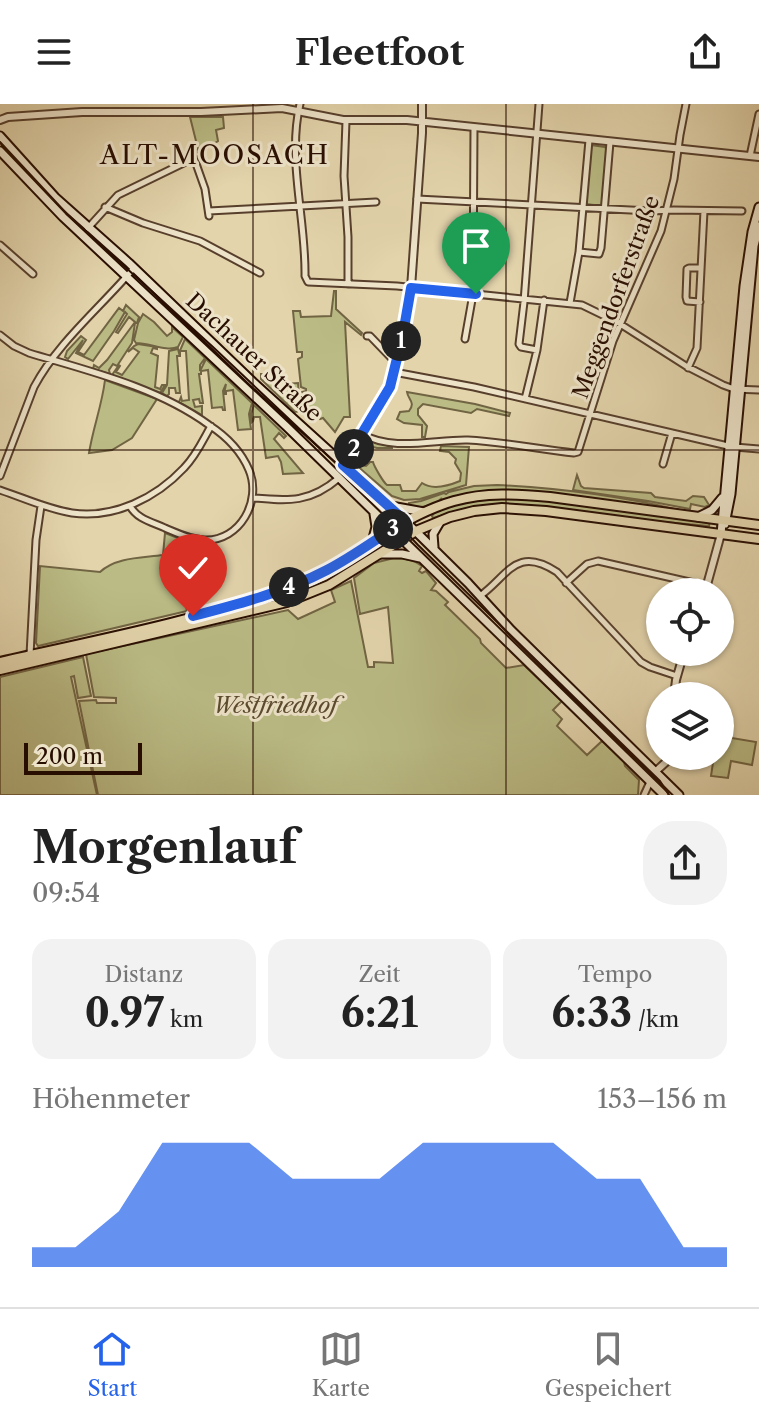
<!DOCTYPE html>
<html lang="de">
<head>
<meta charset="utf-8">
<style>
	:root { --surface:#fff; --page:#f2f2f2; --text:#222; --muted:#767676; --line:#e0e0e0; --accent:#2563eb }
	body { margin:0; font-family:"Libre Caslon Text",serif; background:var(--page); color:var(--text); height:100vh; display:flex; flex-direction:column; font-size:30px; white-space:nowrap }
	* { box-sizing:border-box; margin:0 }
	p { font-size:26px; color:var(--muted) }
	.icon { flex:none; width:44px; height:44px; fill:none; stroke:currentColor; stroke-width:2; stroke-linecap:round; stroke-linejoin:round }
	.map { position:relative; height:691px; overflow:hidden }
	.sheet { display:flex; flex-direction:column; background:var(--surface); flex:1 }
	.sheet>* { flex:none }
	.fabs { position:absolute; left:646px; top:474px; display:grid; gap:16px }
	.fabs a { display:grid; place-items:center; width:88px; height:88px; border-radius:50%; background:var(--surface); box-shadow:0 2px 6px #0004; font-size:40px }
	.scale { position:absolute; left:24px; bottom:20px; width:118px; box-sizing:border-box; padding-left:8px; border:4px solid #280d01; border-top:0; font-size:22px; line-height:28px; white-space:nowrap; color:#280d01; -webkit-text-stroke:6px #ede3c9; paint-order:stroke }
	.pin { position:absolute; display:grid; place-items:center; width:68px; height:68px; color:#fff; margin:-82px -34px; border-radius:50% 50% 50% 0; rotate:-45deg; box-shadow:0 0 8px #0007 }
	.pin .icon { rotate:45deg }
	.km { position:absolute; width:40px; height:40px; margin:-20px; border-radius:50%; background:#222; color:#fff; font-size:22px; line-height:40px; text-align:center }
	.round { display:grid; place-items:center; flex:none; width:84px; height:84px; border-radius:32px; background:var(--page) }
	.head { display:flex; align-items:center; justify-content:space-between; height:136px; padding:0 32px }
	h1 { font-size:44px; font-weight:700; line-height:60px }
	.figures { display:grid; grid-template-columns:repeat(3,1fr); gap:12px; height:136px; padding:8px 32px }
	.figures div { display:grid; align-content:center; border-radius:20px; background:var(--page); text-align:center }
	.figures b { font-size:40px; font-weight:700 }
	.figures small { font-size:22px; font-weight:400 }
	.figures p { font-size:22px }
	.chart { height:224px; padding:16px 32px }
	.chart p { display:flex; justify-content:space-between }
	.chart svg { width:100%; height:144px; margin-top:8px; fill:var(--accent); opacity:.7 }
	header { display:flex; justify-content:space-between; align-items:center; height:104px; padding:0 32px; background:var(--surface); font-size:36px; font-weight:700 }
	.menu { display:flex; justify-content:space-around; align-items:center; height:112px; border-top:2px solid var(--line); background:var(--surface); font-size:22px; color:var(--muted) }
	.menu a { display:grid; justify-items:center; gap:4px }
	.menu .selected { color:var(--accent) }
	.map>svg:first-child { display:block }
	.green { fill:#babb85; stroke:#716443; stroke-width:2 }
	.lines { fill:none; stroke-linecap:round; stroke-linejoin:round }
	.minor-casing { stroke:#573f2c; stroke-width:9 }
	.tertiary-casing { stroke:#573f2c; stroke-width:10 }
	.secondary-casing { stroke:#280d01; stroke-width:11 }
	.primary-casing { stroke:#280d01; stroke-width:12 }
	.minor { stroke:#ede3c9; stroke-width:5 }
	.tertiary { stroke:#ede3c9; stroke-width:6 }
	.secondary { stroke:#ede3c9; stroke-width:7 }
	.primary { stroke:#e3d4ac; stroke-width:8 }
	.tram { stroke:#280d01; stroke-width:2 }
	.route-casing { stroke:#fff; stroke-width:16 }
	.route { stroke:#2563eb; stroke-width:10 }
	.grid { fill:none; stroke:#280d01; stroke-width:2; stroke-opacity:0.55 }
	.labels { text-anchor:middle; dominant-baseline:central; stroke-width:6; stroke-linejoin:round; paint-order:stroke }
	.street-label { font-size:22px; fill:#280d01; stroke:#ede3c9 }
	.park-label { font-size:22px; font-style:italic; fill:#5b4a2f; stroke:#ede3c9 }
	.quarter-label { font-size:26px; letter-spacing:2px; fill:#280d01; stroke:#ede3c9 }
</style>
</head>
<body>
<header><svg class="icon" aria-label="menu" viewBox="0 0 24 24"><path d="M4 6h16M4 12h16M4 18h16"/></svg>Fleetfoot<svg class="icon" aria-label="share" viewBox="0 0 24 24"><path d="M12 15V3M7 8l5-5 5 5M5 13v7h14v-7"/></svg></header>
<div class="map">
<svg width="759" height="691" viewBox="0 0 759 691">
	<rect width="100%" height="100%" fill="#e3d4ac"/>
	<filter id="stains"><feTurbulence type="fractalNoise" baseFrequency=".0025" numOctaves="4"/><feColorMatrix values="0 0 0 0 .2 0 0 0 0 .09 0 0 0 0 .02 0 0 0 .5 -.17"/></filter>
	<radialGradient id="worn" r=".72"><stop offset=".6" stop-color="#630" stop-opacity="0"/><stop offset="1" stop-color="#630" stop-opacity=".3"/></radialGradient>
	<path class="green" d="M 190,13 L 223,13 L 224,24 L 216,26 L 218,37 L 201,48 L 193,49 L 198,45 Z
		M 591,41 L 605,43 L 607,46 L 602,102 L 586,100 L 589,43 Z
		M 334,187 L 336,187 L 336,205 L 362,229 L 361,231 L 345,218 L 350,313 L 344,313 L 335,328 L 323,314 L 320,315 L 313,309 L 314,307 L 302,297 L 302,288 L 306,287 L 306,285 L 301,283 L 298,255 L 302,253 L 302,248 L 297,248 L 293,207 L 300,207 L 301,213 L 331,212 Z
		M 126,201 L 139,213 L 137,219 L 135,219 L 132,239 L 117,262 L 113,260 L 109,266 L 110,270 L 93,265 L 94,261 L 99,264 L 107,256 L 135,218 L 129,213 L 118,229 L 116,228 L 127,210 L 125,208 L 114,227 L 93,257 L 76,249 L 83,236 L 68,255 L 65,253 L 67,247 L 81,232 L 86,236 L 78,248 L 84,251 L 119,204 L 123,207 Z
		M 143,210 L 154,218 L 167,232 L 172,228 L 172,223 L 183,233 L 178,243 C 166,248 150,239 136,239 L 134,236 L 138,219 Z
		M 185,235 L 205,254 L 200,261 L 200,267 L 206,255 L 252,299 L 249,310 L 251,325 L 238,326 L 233,286 L 226,287 L 226,290 L 224,290 L 226,280 L 223,287 L 225,306 L 223,306 L 222,303 L 212,304 L 208,266 L 201,267 L 201,270 L 199,270 L 203,299 L 200,299 L 199,295 L 193,296 L 195,303 L 202,302 L 202,311 L 179,298 L 181,293 L 182,297 L 189,296 L 186,247 L 180,247 L 180,252 L 177,252 L 180,289 L 176,289 L 175,284 L 169,284 L 169,290 L 167,292 L 162,289 L 167,281 L 169,247 L 178,245 L 179,249 Z
		M 138,240 L 157,243 L 157,245 L 153,244 L 151,249 L 158,252 L 155,283 L 160,285 L 162,281 L 165,281 L 160,289 L 112,271 L 119,261 L 120,262 L 116,268 L 122,271 L 139,248 L 133,244 L 128,248 L 134,242 Z
		M 261,270 L 273,270 L 284,280 L 298,279 L 299,291 L 297,291 L 297,293 L 299,294 L 301,307 L 295,308 L 261,275 Z
		M 105,276 L 157,295 L 132,334 L 112,346 L 89,349 C 93,324 102,301 105,276 Z
		M 407,288 L 475,300 L 510,309 L 509,312 L 477,305 L 471,309 L 423,300 L 418,305 L 418,311 L 427,322 L 425,333 L 422,333 L 422,321 L 404,319 L 397,315 L 400,308 L 409,307 C 416,298 408,296 407,288 Z
		M 254,301 L 286,332 L 284,334 L 279,329 L 274,335 L 303,369 L 283,370 L 281,358 L 278,352 L 266,354 L 260,313 L 254,313 L 253,317 L 252,318 L 251,310 Z
		M 369,337 L 392,341 L 392,344 L 377,344 L 369,342 L 362,361 L 366,362 L 370,358 L 373,358 C 374,362 383,378 387,381 L 400,381 L 402,387 L 416,387 L 422,379 C 432,386 448,382 460,377 L 461,369 L 455,359 L 456,355 L 449,348 L 440,347 L 441,342 L 469,343 L 466,381 L 420,395 L 404,396 L 392,392 L 356,361 C 355,353 362,340 369,337 Z
		M 577,371 L 581,382 L 584,384 L 651,389 L 655,393 L 686,397 L 693,392 L 704,393 L 709,401 L 705,403 L 691,400 L 690,405 L 648,397 L 573,386 Z
		M 497,381 C 557,384 620,392 679,406 L 505,387 L 476,389 L 439,398 L 442,394 C 434,402 420,404 409,404 L 409,399 L 421,397 L 444,389 L 446,390 L 449,388 L 474,382 Z
		M 486,394 L 533,394 L 710,418 L 709,422 L 642,416 L 511,400 L 469,404 L 433,414 L 432,412 L 435,408 L 467,397 Z
		M 165,429 L 178,434 L 177,455 L 187,507 L 38,542 L 36,539 L 40,462 L 100,468 C 116,453 142,454 163,451 Z
		M 394,454 C 404,454 414,455 422,462 L 419,467 L 422,469 L 426,467 L 436,479 L 431,486 L 436,487 L 448,498 L 445,501 L 480,535 L 481,539 L 506,564 L 524,561 L 562,597 L 553,606 L 562,615 L 557,622 L 587,651 L 602,637 L 624,658 L 625,662 L 639,676 L 638,691 L 98,691 L 79,597 L 96,596 L 97,599 L 116,599 L 116,594 L 94,593 L 86,550 L 288,506 L 298,515 L 335,498 L 331,486 L 351,477 L 368,563 L 374,563 L 374,558 L 393,559 L 388,503 L 360,510 L 354,474 L 374,459 Z
		M 83,553 L 91,592 L 78,594 L 74,572 L 71,573 L 97,691 L 0,691 L 0,573 Z
		M 720,632 L 756,638 L 752,661 L 731,657 L 728,674 L 711,672 L 714,652 L 720,652 Z"/>
	<g class="lines">
		<defs>
			<path id="minor" d="M 300,0 C 287,56 306,115 305,172 L 308,178 L 397,182 L 582,201 L 617,218 L 686,262 L 723,281 L 734,285 L 759,286
				M 346,17 L 344,72 L 348,133 L 348,180
				M 589,36 L 579,148 L 599,150 L 601,144 L 610,38
				M 750,52 L 759,10
				M 417,95 L 650,107 L 674,106 L 742,107
				M 105,103 L 143,119 L 200,137 L 260,169
				M 209,107 L 376,98
				M 88,124 L 118,91 L 194,54 L 205,85 L 209,112
				M 0,141 L 33,170
				M 700,198 L 687,197 L 686,193 L 687,165 L 689,164 L 701,164
				M 570,199 L 579,148
				M 0,231 L 14,242 L 29,249 C 89,267 157,283 209,321 C 226,332 241,347 249,366 C 262,397 240,437 205,436 C 191,436 177,429 165,424 C 152,418 137,415 130,402
				M 367,232 L 370,232 L 396,259
				M 465,235 L 473,190 L 474,24
				M 537,246 L 521,243 L 519,240 L 524,198 L 539,0
				M 688,264 L 697,244 L 704,107
				M 394,268 L 474,283 L 728,342
				M 525,295 L 537,246 L 544,196
				M 363,330 C 392,348 436,335 468,336 C 503,338 539,345 574,349 L 578,348 L 613,237 L 661,127 L 674,75 L 680,31 L 686,0
				M 735,343 L 759,345
				M 663,360 L 672,329
				M 0,372 L 34,283 C 58,238 101,203 134,164
				M 0,386 C 24,394 47,405 72,409 C 114,415 156,394 184,364 C 196,352 203,336 211,322
				M 253,394 C 289,397 310,399 339,374
				M 566,479 L 587,460 L 598,457 L 707,482
				M 480,492 C 508,472 516,441 557,468 L 641,558 L 650,563 L 677,572
				M 30,551 L 36,436 L 41,402
				M 644,691 L 650,678"/>
			<path id="tertiary" d="M 0,16 L 8,13 L 82,8 L 201,8 L 282,4 L 343,16 L 407,16 L 759,53
				M 343,361 L 390,283 L 401,237 L 411,184 L 422,29 L 422,0
				M 705,488 L 721,430
				M 674,592 L 676,576 L 684,548
				M 655,668 L 666,658 L 668,652"/>
			<path id="secondary" d="M 0,32 L 55,93 L 129,159 L 253,278 L 389,401 L 468,479 L 511,526 L 679,691
				M 0,47 L 63,113 L 287,323 L 664,691
				M 391,402 L 424,408
				M 698,413 L 712,406 L 722,394
				M 725,420 L 731,390 L 754,142 L 759,122
				M 721,430 L 744,182 L 752,128 L 759,103
				M 372,438 L 376,423 L 374,410
				M 434,443 L 433,430 L 440,418
				M 381,450 L 402,450 L 420,454"/>
			<path id="primary" d="M 0,558 C 91,537 188,519 276,488 C 299,479 321,470 342,457 C 378,435 412,409 454,397 C 486,388 517,390 550,393 L 759,421
				M 0,566 L 287,498 L 329,481 L 416,427 L 450,413 L 474,407 L 502,404 L 546,407 L 759,435"/>
		</defs>
		<use href="#minor" class="minor-casing"/>
		<use href="#tertiary" class="tertiary-casing"/>
		<use href="#secondary" class="secondary-casing"/>
		<use href="#primary" class="primary-casing"/>
		<use href="#minor" class="minor"/>
		<use href="#tertiary" class="tertiary"/>
		<use href="#secondary" class="secondary"/>
		<use href="#primary" class="primary"/>
		<path class="tram" d="M 0,38 L 67,110 L 213,243 L 381,402 L 418,441 L 660,677 L 669,691"/>
	</g>
	<g class="lines">
		<defs>
			<path id="route" d="M 193,512 C 239,500 285,488 327,466 C 354,452 379,433 405,417 L 343,361 L 390,283 L 403,230 L 411,184 L 476,190"/>
		</defs>
		<use href="#route" class="route-casing"/>
		<use href="#route" class="route"/>
	</g>
	<path class="grid" d="M 253,0 L 253,691M 506,0 L 506,691M 0,346 L 759,346"/>
	<g class="labels">
		<g class="street-label">
			<text transform="translate(616 193) rotate(-70)">Meggendorferstraße</text>
			<text transform="translate(254 253) rotate(43)">Dachauer Straße</text>
		</g>
		<g class="park-label">
			<text x="275" y="601">Westfriedhof</text>
		</g>
		<g class="quarter-label">
			<text x="215" y="51">ALT-MOOSACH</text>
		</g>
	</g>
	<rect width="100%" height="100%" filter="url(#stains)"/>
	<rect width="100%" height="100%" fill="url(#worn)"/>
</svg>
<div class="fabs">
<a><svg class="icon" aria-label="locate" viewBox="0 0 24 24"><circle cx="12" cy="12" r="6"/><path d="M12 2v4M12 18v4M2 12h4M18 12h4"/></svg></a>
<a><svg class="icon" aria-label="layers" viewBox="0 0 24 24"><path d="M12 4l9 5-9 5-9-5zM3 14l9 5 9-5"/></svg></a>
</div>
<div class="scale">200 m</div>
<div class="pin" style="left:476px;top:190px;background:#1e9e55"><svg class="icon" aria-label="arrive" viewBox="0 0 24 24"><path d="M6 21V4h12l-3 4 3 4H6"/></svg></div>
<div class="pin" style="left:193px;top:512px;background:#d93025"><svg class="icon" aria-label="check" viewBox="0 0 24 24"><path d="M5 12l5 5 9-10"/></svg></div>
<b class="km" style="left:401px;top:237px">1</b>
<b class="km" style="left:354px;top:345px">2</b>
<b class="km" style="left:393px;top:425px">3</b>
<b class="km" style="left:289px;top:483px">4</b>
</div>
<section class="sheet">
<div class="head"><div><h1>Morgenlauf</h1><p>09:54</p></div><a class="round"><svg class="icon" aria-label="share" viewBox="0 0 24 24"><path d="M12 15V3M7 8l5-5 5 5M5 13v7h14v-7"/></svg></a></div>
<div class="figures">
<div><p>Distanz</p><b>0.97<small> km</small></b></div>
<div><p>Zeit</p><b>6:21</b></div>
<div><p>Tempo</p><b>6:33<small> /km</small></b></div>
</div>
<div class="chart"><p><span>Höhenmeter</span>153–156 m</p>
<svg viewBox="0 0 160 44" preserveAspectRatio="none"><path d="M0 44V38L10 38L20 27L30 6L40 6L50 6L60 17L70 17L80 17L90 6L100 6L110 6L120 6L130 17L140 17L150 38L160 38V44z"/></svg>
</div>
</section>
<nav class="menu">
<a class="selected"><svg class="icon" aria-label="home" viewBox="0 0 24 24"><path d="M3 11l9-7 9 7M6 9v11h12V9"/></svg>Start</a>
<a><svg class="icon" aria-label="map" viewBox="0 0 24 24"><path d="M3 6l6-2 6 2 6-2v14l-6 2-6-2-6 2zM9 4v14M15 6v14"/></svg>Karte</a>
<a><svg class="icon" aria-label="saved" viewBox="0 0 24 24"><path d="M7 4h10v16l-5-4-5 4z"/></svg>Gespeichert</a>
</nav>
</body>
</html>
